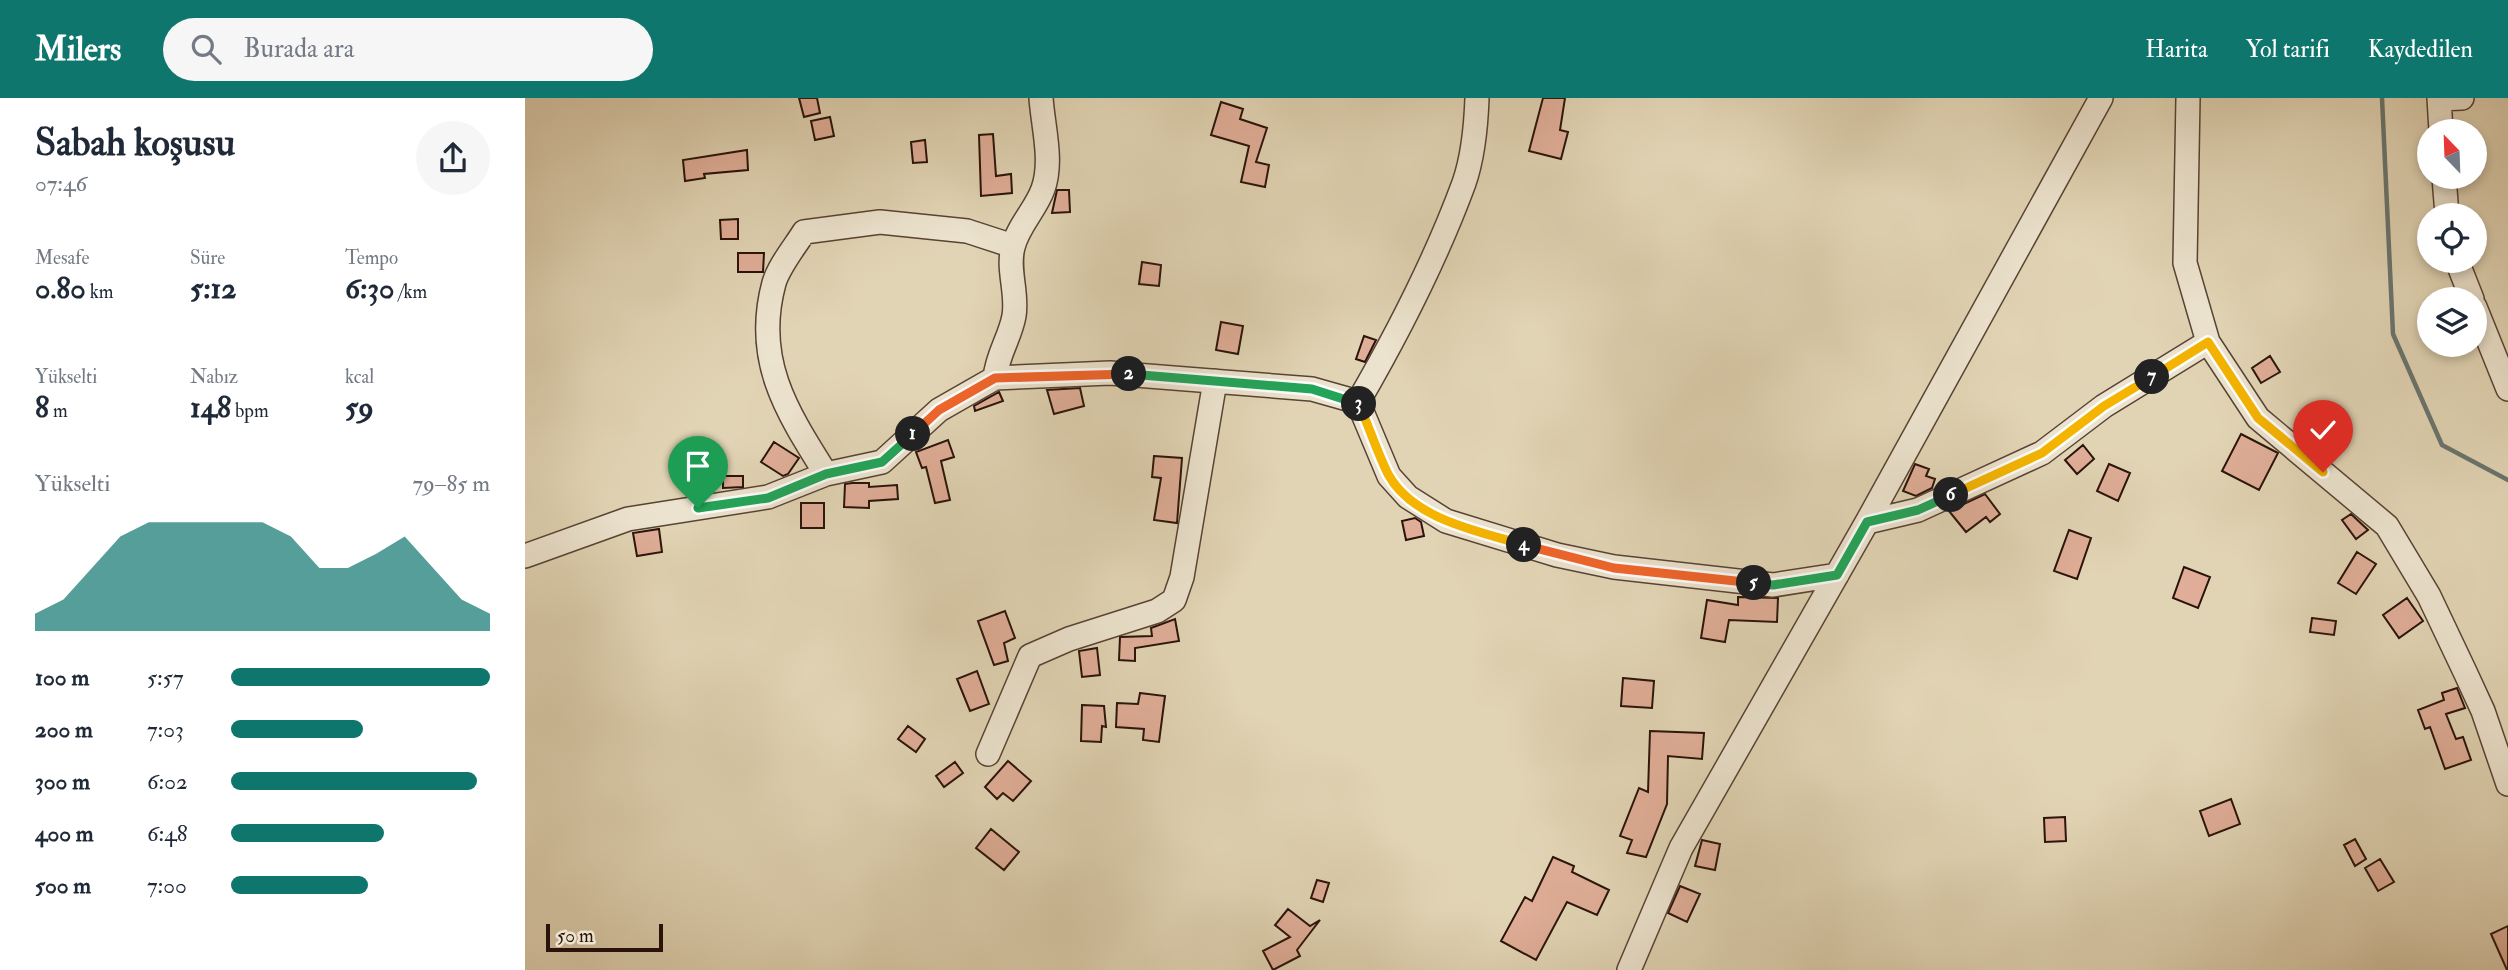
<!DOCTYPE html>
<html lang="tr">
<head>
<meta charset="utf-8">
<style>
	:root { --surface:#fff; --page:#f6f6f7; --text:#1f2937; --muted:#747a83; --accent:#0f766e }
	body { margin:0; font-family:"IM FELL Double Pica",serif; background:var(--page); color:var(--text); height:100vh; display:flex; flex-direction:column; font-size:26px; white-space:nowrap }
	* { box-sizing:border-box; margin:0 }
	p { font-size:23px; color:var(--muted) }
	.icon { flex:none; width:38px; height:38px; fill:none; stroke:currentColor; stroke-width:2; stroke-linecap:round; stroke-linejoin:round }
	.map { position:relative; flex:1; overflow:hidden }
	.side { display:flex; flex-direction:column; background:var(--surface); width:525px }
	.side>* { flex:none }
	.needle { width:46px; rotate:337deg }
	.controls { position:absolute; left:1892px; top:21px; display:grid; gap:14px }
	.controls a { display:grid; place-items:center; width:70px; height:70px; border-radius:50%; background:var(--surface); box-shadow:0 4px 10px #0003; font-size:35px }
	.scale { position:absolute; left:21px; bottom:18px; width:117px; box-sizing:border-box; padding-left:7px; border:4px solid #2a130a; border-top:0; font-size:19px; line-height:24px; white-space:nowrap; color:#2a130a; -webkit-text-stroke:5px #ece3ce; paint-order:stroke }
	.pin { position:absolute; display:grid; place-items:center; width:60px; height:60px; color:#fff; margin:-72px -30px; border-radius:50% 50% 50% 0; rotate:-45deg; box-shadow:0 0 7px #0007 }
	.pin .icon { rotate:45deg }
	.km { position:absolute; width:35px; height:35px; margin:-18px; border-radius:50%; background:#222; color:#fff; font-size:19px; line-height:35px; text-align:center }
	.round { display:grid; place-items:center; flex:none; width:74px; height:74px; border-radius:37px; background:var(--page) }
	.head { display:flex; align-items:center; justify-content:space-between; height:119px; padding:0 35px }
	h1 { font-size:38px; font-weight:800; line-height:52px }
	.metrics { display:grid; grid-template-columns:repeat(3,1fr); gap:10px; height:119px; padding:7px 35px }
	.metrics div { display:grid; align-content:center }
	.metrics b { font-size:30px; font-weight:800 }
	.metrics small { font-size:19px; font-weight:400 }
	.metrics p { font-size:19px }
	.chart { height:196px; padding:14px 35px }
	.chart p { display:flex; justify-content:space-between }
	.chart svg { width:100%; height:126px; margin-top:7px; fill:var(--accent); opacity:.7 }
	ul { padding:0 35px; list-style:none; font-size:23px }
	li { display:grid; grid-template-columns:112px 84px 1fr; align-items:center; height:52px }
	li i { height:18px; border-radius:9px; background:var(--accent) }
	header { display:flex; align-items:center; gap:42px; box-sizing:border-box; height:98px; padding:0 35px; background:var(--accent); color:#fff }
	header strong { font-size:33px }
	nav { display:flex; gap:38px; margin-inline-start:auto; font-size:24px }
	.search { width:490px; height:63px; background:var(--page); display:flex; align-items:center; gap:18px; box-sizing:border-box; padding:0 24px; border-radius:38px; color:var(--muted); font-size:26px }
	main { display:flex; flex:1; min-height:0 }
	.map>svg:first-child { display:block }
	.lines { fill:none; stroke-linecap:round; stroke-linejoin:round }
	.stream { stroke:#6a756f; stroke-width:4.5 }
	.building { fill:#e0ae98; stroke:#2a130a; stroke-width:2 }
	.minor-casing { stroke:#584334; stroke-width:26 }
	.minor { stroke:#ece3ce; stroke-width:23 }
	.split-1-casing { stroke:#fff; stroke-width:14 }
	.split-2-casing { stroke:#fff; stroke-width:14 }
	.split-3-casing { stroke:#fff; stroke-width:14 }
	.split-4-casing { stroke:#fff; stroke-width:14 }
	.split-5-casing { stroke:#fff; stroke-width:14 }
	.split-6-casing { stroke:#fff; stroke-width:14 }
	.split-7-casing { stroke:#fff; stroke-width:14 }
	.split-8-casing { stroke:#fff; stroke-width:14 }
	.split-1 { stroke:#22a559; stroke-width:9 }
	.split-2 { stroke:#f0652b; stroke-width:9 }
	.split-3 { stroke:#22a559; stroke-width:9 }
	.split-4 { stroke:#f5b400; stroke-width:9 }
	.split-5 { stroke:#f0652b; stroke-width:9 }
	.split-6 { stroke:#22a559; stroke-width:9 }
	.split-7 { stroke:#f5b400; stroke-width:9 }
	.split-8 { stroke:#f5b400; stroke-width:9 }
</style>
</head>
<body>
<header>
<strong>Milers</strong>
<div class="search"><svg class="icon" aria-label="search" viewBox="0 0 24 24"><circle cx="10" cy="10" r="6"/><path d="M15 15l6 6"/></svg>Burada ara</div>
<nav><a>Harita</a><a>Yol tarifi</a><a>Kaydedilen</a></nav>
</header>
<main>
<section class="side">
<div class="head"><div><h1>Sabah koşusu</h1><p>07:46</p></div><a class="round"><svg class="icon" aria-label="share" viewBox="0 0 24 24"><path d="M12 15V3M7 8l5-5 5 5M5 13v7h14v-7"/></svg></a></div>
<div class="metrics">
<div><p>Mesafe</p><b>0.80<small> km</small></b></div>
<div><p>Süre</p><b>5:12</b></div>
<div><p>Tempo</p><b>6:30<small> /km</small></b></div>
</div>
<div class="metrics">
<div><p>Yükselti</p><b>8<small> m</small></b></div>
<div><p>Nabız</p><b>148<small> bpm</small></b></div>
<div><p>kcal</p><b>59</b></div>
</div>
<div class="chart"><p><span>Yükselti</span>79–85 m</p>
<svg viewBox="0 0 160 44" preserveAspectRatio="none"><path d="M0 44V38L10 33L20 22L30 11L40 6L50 6L60 6L70 6L80 6L90 11L100 22L110 22L120 17L130 11L140 22L150 33L160 38V44z"/></svg>
</div>
<ul>
<li><b>100 m</b>5:57<i style="width:100%"></i></li>
<li><b>200 m</b>7:03<i style="width:51%"></i></li>
<li><b>300 m</b>6:02<i style="width:95%"></i></li>
<li><b>400 m</b>6:48<i style="width:59%"></i></li>
<li><b>500 m</b>7:00<i style="width:53%"></i></li>
</ul>
</section>
<div class="map">
<svg width="1983" height="872" viewBox="0 0 1983 872">
	<rect width="100%" height="100%" fill="#e1d4b4"/>
	<filter id="stains"><feTurbulence type="fractalNoise" baseFrequency=".00286" numOctaves="4"/><feColorMatrix values="0 0 0 0 .2 0 0 0 0 .09 0 0 0 0 .02 0 0 0 .5 -.17"/></filter>
	<radialGradient id="worn" r=".72"><stop offset=".6" stop-color="#630" stop-opacity="0"/><stop offset="1" stop-color="#630" stop-opacity=".3"/></radialGradient>
	<g class="lines">
		<path class="stream" d="M 1857,0 L 1868,236 L 1917,347 L 1983,382"/>
	</g>
	<path class="building" d="M 274,0 L 292,0 L 295,15 L 279,19 Z
		M 1018,0 L 1040,0 L 1035,32 L 1043,34 L 1036,61 L 1004,53 Z
		M 696,4 L 718,11 L 715,21 L 742,30 L 731,64 L 744,67 L 740,89 L 716,84 L 724,48 L 686,37 Z
		M 305,19 L 309,38 L 290,42 L 286,23 Z
		M 468,36 L 471,78 L 486,76 L 487,95 L 456,98 L 454,37 Z
		M 400,42 L 402,64 L 388,65 L 386,44 Z
		M 222,52 L 223,72 L 179,76 L 180,80 L 160,83 L 158,62 Z
		M 532,92 L 544,92 L 545,114 L 527,115 Z
		M 213,121 L 213,141 L 196,141 L 195,122 Z
		M 213,155 L 239,155 L 238,174 L 213,174 Z
		M 617,164 L 636,167 L 634,188 L 614,186 Z
		M 696,224 L 718,228 L 713,256 L 691,252 Z
		M 839,238 L 851,242 L 840,264 L 831,261 Z
		M 1745,258 L 1755,274 L 1736,285 L 1727,270 Z
		M 555,290 L 559,308 L 529,316 L 522,292 Z
		M 474,294 L 478,303 L 450,313 L 449,308 Z
		M 1716,336 L 1753,355 L 1734,392 L 1697,373 Z
		M 423,342 L 429,359 L 416,363 L 425,402 L 410,405 L 401,369 L 397,370 L 391,354 Z
		M 249,344 L 274,360 L 263,376 L 258,378 L 236,364 Z
		M 1558,347 L 1569,361 L 1552,376 L 1540,362 Z
		M 629,358 L 657,360 L 652,425 L 629,422 L 636,380 L 627,379 Z
		M 1390,366 L 1404,371 L 1401,378 L 1410,381 L 1407,390 L 1391,398 L 1378,393 Z
		M 1584,366 L 1605,375 L 1593,403 L 1572,393 Z
		M 198,378 L 218,378 L 218,389 L 198,390 Z
		M 327,385 L 344,385 L 344,389 L 372,387 L 373,401 L 344,403 L 344,410 L 319,409 L 320,386 Z
		M 1460,396 L 1475,416 L 1465,424 L 1461,419 L 1441,434 L 1424,413 Z
		M 276,405 L 299,405 L 299,430 L 276,430 Z
		M 1826,416 L 1843,432 L 1831,441 L 1817,422 Z
		M 890,420 L 896,424 L 899,438 L 881,442 L 877,423 Z
		M 134,431 L 137,454 L 112,458 L 108,435 Z
		M 1544,432 L 1566,440 L 1552,481 L 1529,473 Z
		M 1832,454 L 1851,466 L 1831,496 L 1813,485 Z
		M 1659,469 L 1685,479 L 1673,510 L 1648,500 Z
		M 1213,499 L 1253,500 L 1252,524 L 1204,522 L 1200,544 L 1176,540 L 1182,502 L 1213,507 Z
		M 1882,500 L 1898,523 L 1874,540 L 1858,517 Z
		M 480,513 L 490,540 L 479,545 L 483,563 L 469,567 L 453,523 Z
		M 1787,520 L 1811,523 L 1809,537 L 1785,534 Z
		M 650,521 L 654,543 L 610,550 L 610,563 L 594,562 L 595,539 L 627,538 L 626,530 Z
		M 572,550 L 575,577 L 557,579 L 554,553 Z
		M 452,573 L 464,606 L 445,613 L 432,581 Z
		M 1098,580 L 1129,583 L 1127,610 L 1096,608 Z
		M 1932,590 L 1940,610 L 1921,616 L 1931,641 L 1938,639 L 1946,662 L 1920,671 L 1905,629 L 1900,631 L 1893,612 L 1919,602 L 1917,595 Z
		M 615,595 L 640,598 L 634,644 L 618,642 L 619,631 L 591,629 L 592,605 L 613,606 Z
		M 557,607 L 579,608 L 581,629 L 577,628 L 576,644 L 556,643 Z
		M 383,628 L 400,641 L 391,654 L 373,641 Z
		M 1125,633 L 1179,635 L 1177,661 L 1143,658 L 1142,706 L 1121,759 L 1102,755 L 1107,742 L 1095,738 L 1114,690 L 1123,694 Z
		M 483,663 L 506,683 L 488,703 L 478,695 L 472,701 L 460,689 Z
		M 430,664 L 438,675 L 419,689 L 411,678 Z
		M 1706,701 L 1715,726 L 1684,738 L 1675,713 Z
		M 1540,719 L 1541,743 L 1520,744 L 1519,720 Z
		M 466,731 L 494,754 L 479,772 L 451,750 Z
		M 1830,741 L 1841,761 L 1830,768 L 1819,747 Z
		M 1177,742 L 1195,746 L 1190,772 L 1170,768 Z
		M 1028,759 L 1049,768 L 1047,774 L 1084,792 L 1072,817 L 1042,804 L 1011,862 L 976,843 L 1000,799 L 1007,803 Z
		M 1855,761 L 1869,784 L 1853,793 L 1840,770 Z
		M 792,782 L 804,785 L 798,804 L 786,800 Z
		M 1155,788 L 1175,796 L 1162,824 L 1143,815 Z
		M 763,811 L 785,828 L 795,822 L 772,852 L 775,858 L 748,872 L 738,853 L 765,839 L 750,827 Z
		M 1983,828 L 1983,872 L 1982,872 L 1966,836 Z"/>
	<g class="lines">
		<defs>
			<path id="minor" d="M 1663,0 L 1660,165 L 1683,244 L 1733,320 L 1862,428 L 1904,498 L 1941,576 L 1958,613 L 1983,686
				M 1914,0 L 1916,33
				M 1914,1 L 1937,0
				M 1919,79 L 1922,117
				M 1932,163 L 1947,201
				M 1950,209 L 1983,291
				M 470,280 C 472,257 485,240 489,218 C 493,195 482,172 488,149 C 493,128 511,111 518,91 C 528,63 518,29 516,0
				M 833,304 L 864,378 L 883,399 L 921,423 L 1032,457 L 1089,469 L 1248,487 L 1312,477
				M 833,304 C 873,235 911,161 939,85 C 948,59 951,28 952,0
				M 301,376 C 262,314 228,262 249,185 C 254,168 269,150 279,134 L 355,124 L 442,133 L 488,148
				M 1342,424 L 1393,412 L 1517,355 L 1579,308 L 1683,244
				M 0,458 L 103,421 L 243,399 L 301,376 L 357,364 L 414,312 L 470,280 L 585,275 L 787,291 L 833,304
				M 463,656 L 505,558 L 544,541 L 632,513 L 649,502 L 657,479 L 690,283
				M 1104,872 L 1156,750 L 1342,424 L 1576,0"/>
		</defs>
		<use href="#minor" class="minor-casing"/>
		<use href="#minor" class="minor"/>
	</g>
	<g class="lines">
		<defs>
			<path id="split-1" d="M 173,410 L 243,400 L 301,376 L 357,364 L 388,336"/>
			<path id="split-2" d="M 388,336 L 414,312 L 470,280 L 604,276"/>
			<path id="split-3" d="M 604,276 L 787,291 L 834,306"/>
			<path id="split-4" d="M 834,306 C 844,329 852,354 863,376 C 888,422 954,433 999,447"/>
			<path id="split-5" d="M 999,447 L 1089,470 L 1229,485"/>
			<path id="split-6" d="M 1229,485 L 1248,487 L 1312,477 L 1342,424 L 1393,412 L 1426,397"/>
			<path id="split-7" d="M 1426,397 L 1517,355 L 1579,308 L 1627,279"/>
			<path id="split-8" d="M 1627,279 L 1683,244 L 1733,320 L 1798,374"/>
		</defs>
		<use href="#split-1" class="split-1-casing"/>
		<use href="#split-2" class="split-2-casing"/>
		<use href="#split-3" class="split-3-casing"/>
		<use href="#split-4" class="split-4-casing"/>
		<use href="#split-5" class="split-5-casing"/>
		<use href="#split-6" class="split-6-casing"/>
		<use href="#split-7" class="split-7-casing"/>
		<use href="#split-8" class="split-8-casing"/>
		<use href="#split-1" class="split-1"/>
		<use href="#split-2" class="split-2"/>
		<use href="#split-3" class="split-3"/>
		<use href="#split-4" class="split-4"/>
		<use href="#split-5" class="split-5"/>
		<use href="#split-6" class="split-6"/>
		<use href="#split-7" class="split-7"/>
		<use href="#split-8" class="split-8"/>
	</g>
	<rect width="100%" height="100%" filter="url(#stains)"/>
	<rect width="100%" height="100%" fill="url(#worn)"/>
</svg>
<div class="controls">
<a><svg class="needle" viewBox="-14 -14 28 28"><path d="M0-13l5 13h-10z" fill="#e53935"/><path d="M0 13l5-13h-10z" fill="#747a83"/></svg></a>
<a><svg class="icon" aria-label="locate" viewBox="0 0 24 24"><circle cx="12" cy="12" r="6"/><path d="M12 2v4M12 18v4M2 12h4M18 12h4"/></svg></a>
<a><svg class="icon" aria-label="layers" viewBox="0 0 24 24"><path d="M12 4l9 5-9 5-9-5zM3 14l9 5 9-5"/></svg></a>
</div>
<div class="scale">50 m</div>
<div class="pin" style="left:173px;top:410px;background:#1e9e55"><svg class="icon" aria-label="arrive" viewBox="0 0 24 24"><path d="M6 21V4h12l-3 4 3 4H6"/></svg></div>
<div class="pin" style="left:1798px;top:374px;background:#d93025"><svg class="icon" aria-label="check" viewBox="0 0 24 24"><path d="M5 12l5 5 9-10"/></svg></div>
<b class="km" style="left:388px;top:336px">1</b>
<b class="km" style="left:604px;top:276px">2</b>
<b class="km" style="left:834px;top:306px">3</b>
<b class="km" style="left:999px;top:447px">4</b>
<b class="km" style="left:1229px;top:485px">5</b>
<b class="km" style="left:1426px;top:397px">6</b>
<b class="km" style="left:1627px;top:279px">7</b>
</div>
</main>
</body>
</html>
